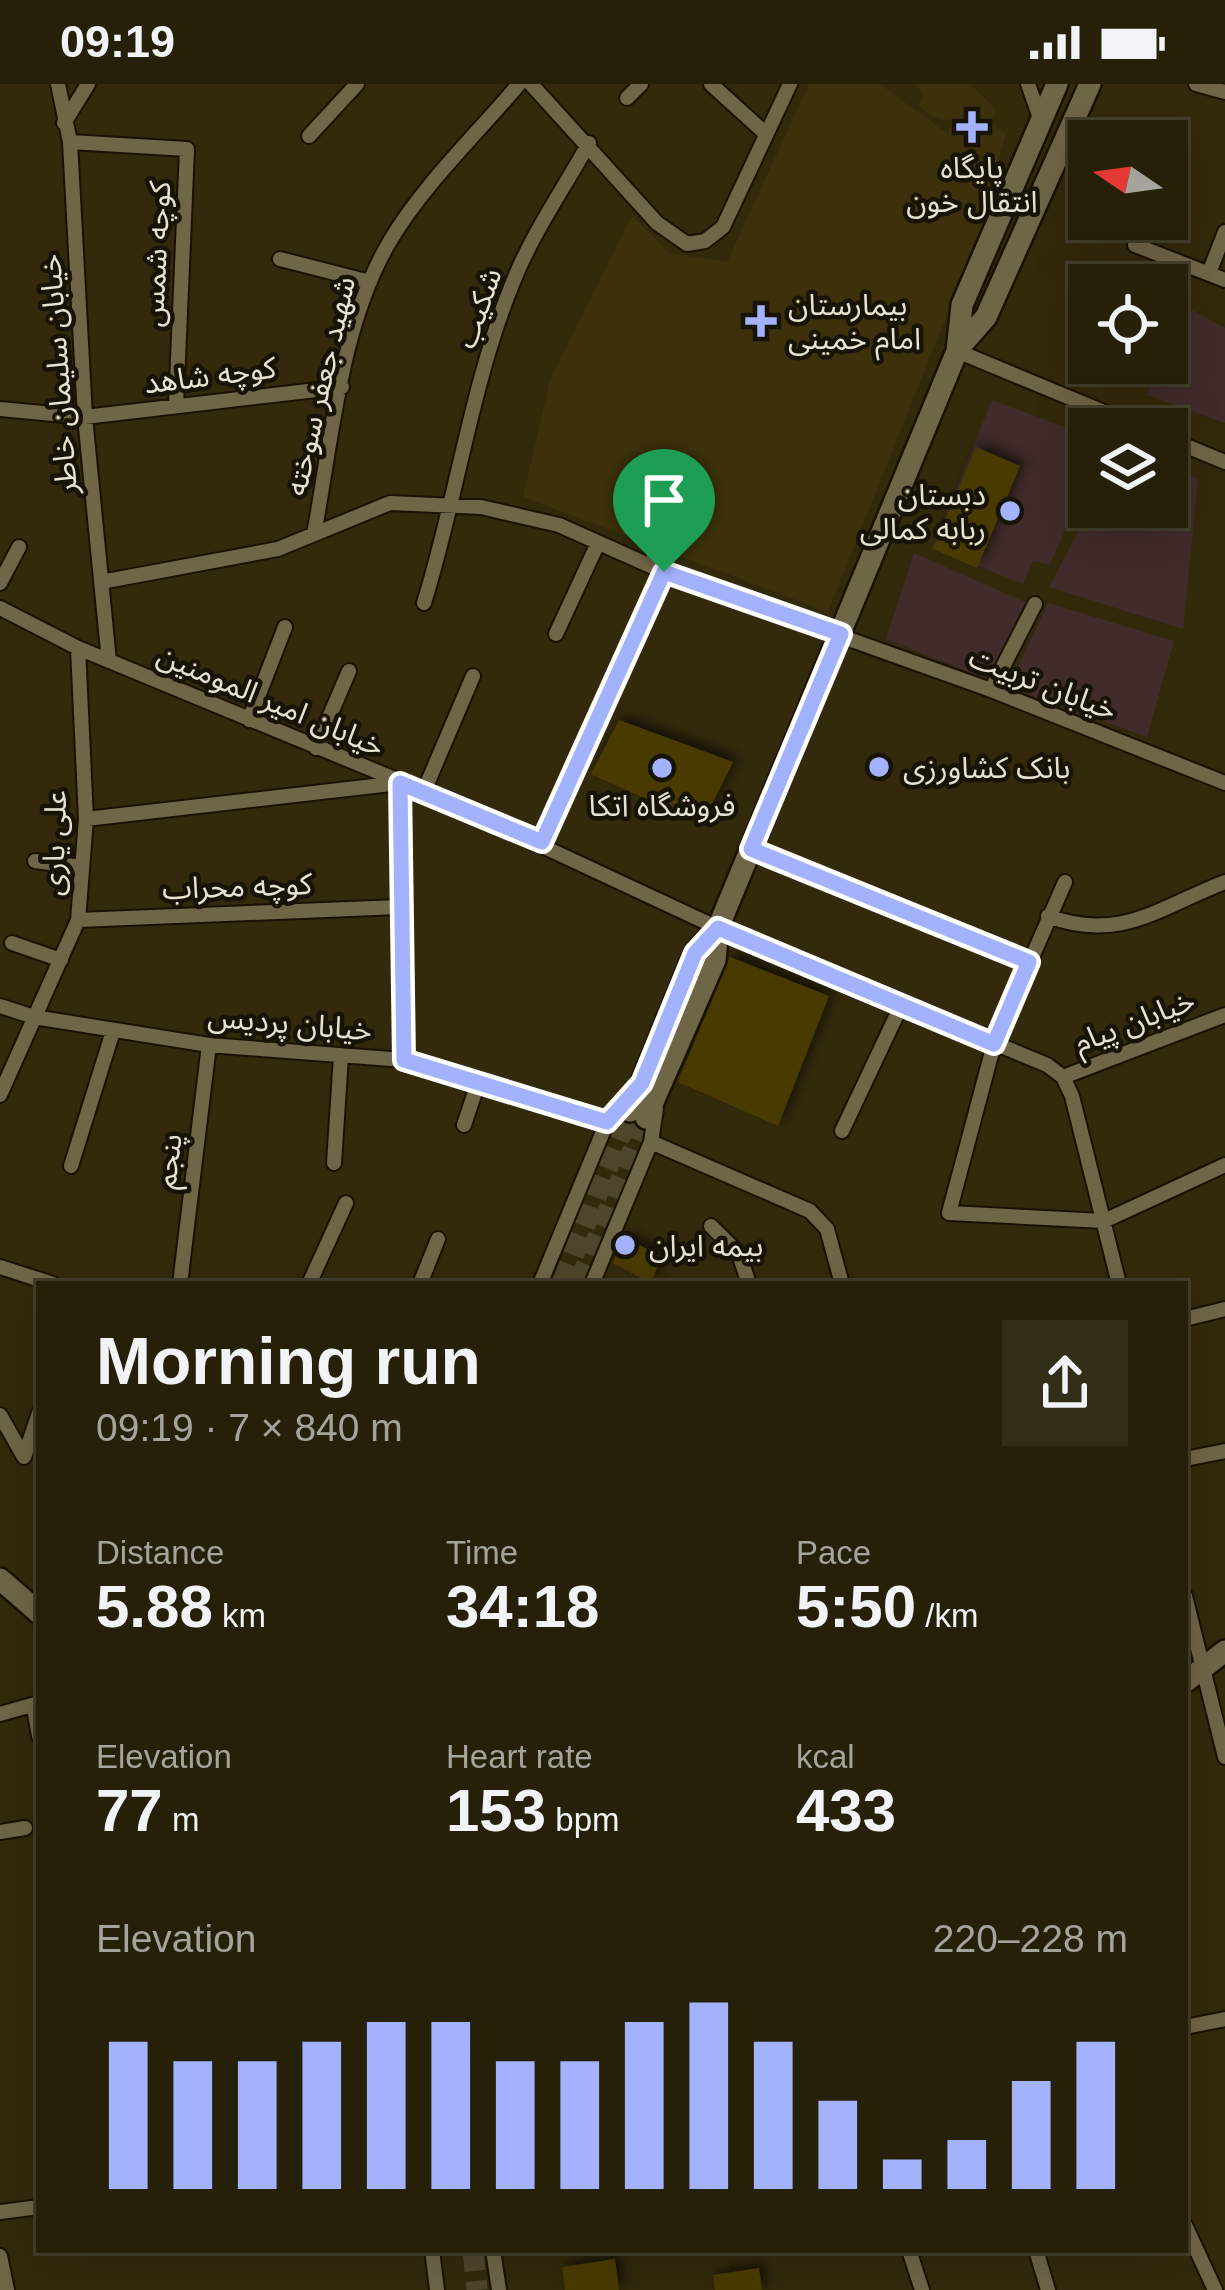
<!DOCTYPE html>
<html lang="en">
<head>
<meta charset="utf-8">
<style>
	:root { --surface:#262009; --page:#322d17; --text:#f1f3f6; --muted:#a4a39c; --line:#423e2a; --accent:#a3b2fd }
	body { margin:0; font-family:Helvetica,"Noto Sans Arabic",sans-serif; background:var(--page); color:var(--text); height:100vh; display:flex; flex-direction:column; font-size:45px; white-space:nowrap }
	* { box-sizing:border-box; margin:0 }
	p { font-size:39px; color:var(--muted) }
	.icon { flex:none; width:66px; height:66px; fill:none; stroke:currentColor; stroke-width:2; stroke-linecap:round; stroke-linejoin:round }
	.map { position:relative; flex:1; overflow:hidden }
	.details { position:absolute; left:36px; top:1197px; width:1152px; height:972px; display:flex; flex-direction:column; background:var(--surface); border-radius:0px; box-shadow:0 12px 48px #0002,0 0 0 3px var(--line) }
	.details>* { flex:none }
	.needle { width:78px; rotate:283deg }
	.buttons { position:absolute; left:1068px; top:36px; display:grid; gap:24px }
	.buttons a { display:grid; place-items:center; width:120px; height:120px; border-radius:0px; background:var(--surface); box-shadow:0 12px 48px #0002,0 0 0 3px var(--line); font-size:60px }
	.pin { position:absolute; display:grid; place-items:center; width:102px; height:102px; color:#fff; margin:-123px -51px; border-radius:50% 50% 50% 0; rotate:-45deg; box-shadow:0 0 12px #0007 }
	.pin .icon { rotate:45deg }
	.round { display:grid; place-items:center; flex:none; width:126px; height:126px; border-radius:0px; background:var(--page) }
	.summary { display:flex; align-items:center; justify-content:space-between; height:204px; padding:0 60px }
	h1 { font-size:66px; font-weight:600; line-height:90px }
	.metrics { display:grid; grid-template-columns:repeat(3,1fr); gap:18px; height:204px; padding:12px 60px }
	.metrics div { display:grid; align-content:center }
	.metrics b { font-size:60px; font-weight:600 }
	.metrics small { font-size:33px; font-weight:400 }
	.metrics p { font-size:33px }
	.chart { height:336px; padding:24px 60px }
	.chart p { display:flex; justify-content:space-between }
	.chart svg { width:100%; height:216px; margin-top:12px; stroke:var(--accent); stroke-width:6 }
	.status { display:flex; justify-content:space-between; align-items:center; height:84px; padding:0 60px; background:var(--surface); direction:ltr }
	.status svg { height:33px; fill:currentColor }
	.map>svg:first-child { display:block }
	.built { fill:#3d310b }
	.education { fill:#402c2a }
	.building { fill:#4a3a00; filter:url(#shadow) }
	.lines { fill:none; stroke-linecap:round; stroke-linejoin:round }
	.secondary-tunnel { stroke:#4e462a; stroke-width:21; stroke-dasharray:21 10; stroke-linecap:butt }
	.lane-casing { stroke:#1a1200; stroke-width:12 }
	.street-casing { stroke:#1a1200; stroke-width:18 }
	.secondary-casing { stroke:#1a1200; stroke-width:26 }
	.lane { stroke:#6f6547; stroke-width:8 }
	.street { stroke:#6f6547; stroke-width:14 }
	.secondary { stroke:#6f6547; stroke-width:21 }
	.route-casing { stroke:#fff; stroke-width:24 }
	.route { stroke:#a3b2fd; stroke-width:15 }
	.poi-dot { fill:#a3b2fd; stroke:#171307; stroke-width:4.5 }
	.labels { text-anchor:middle; dominant-baseline:central; stroke-width:9; stroke-linejoin:round; paint-order:stroke }
	.poi-label { font-size:30px; fill:#e8e2d2; stroke:#171307; text-anchor:start }
	.street-label { font-size:30px; fill:#e8e2d2; stroke:#171307 }
</style>
</head>
<body>
<div class="status"><b>09:19</b><svg viewBox="0 0 49 12"><path d="M0 12V9h3v3zM5 12V6h3v6zM10 12V3h3v9zM15 12V0h3v12zM26 1h20v11H26zM47 4h2v5h-2z"/></svg></div>
<div class="map">
<svg width="1225" height="2206" viewBox="0 0 1225 2206">
	<defs>
		<filter id="shadow"><feDropShadow dx="5.5" dy="-5.5" stdDeviation="6" flood-color="#0009"/></filter>
	</defs>
	<rect width="100%" height="100%" fill="#332a0c"/>
	<path class="built" d="M 809,0 L 880,0 L 948,50 L 951,37 L 932,32 L 918,21 L 923,10 L 915,0 L 970,0 L 996,25 L 991,40 L 1006,50 L 997,82 L 961,59 L 1002,92 L 828,528 L 523,413 L 550,296 L 632,132 L 669,169 L 727,178 Z"/>
	<path class="education" d="M 1183,221 L 1225,244 L 1225,339 L 1147,311 L 1160,279 L 1167,279 L 1167,261 Z
		M 992,316 L 1089,352 L 1089,390 L 1050,481 L 1033,477 L 1023,500 L 932,464 Z
		M 1167,382 L 1198,395 L 1183,545 L 1049,503 L 1091,423 L 1167,423 Z
		M 914,469 L 1034,522 L 991,597 L 886,555 Z
		M 1048,519 L 1174,557 L 1147,653 L 1008,603 Z"/>
	<path class="building" d="M 976,363 L 1020,382 L 977,484 L 933,465 Z
		M 619,636 L 733,678 L 702,740 L 591,690 Z
		M 730,873 L 829,912 L 778,1042 L 678,998 Z
		M 624,1152 L 662,1174 L 650,1199 L 613,1179 Z
		M 615,2175 L 619,2206 L 565,2206 L 562,2183 Z
		M 759,2184 L 762,2206 L 715,2206 L 713,2191 Z"/>
	<g class="lines">
		<path class="secondary-tunnel" d="M 562,1200 L 630,1027
			M 579,1200 L 646,1034
			M 473,2166 L 477,2206"/>
		<defs>
			<path id="lane" d="M 648,479 L 655,462"/>
			<path id="street" d="M 58,0 L 70,58 L 85,333 L 109,577
				M 531,0 L 657,139 L 687,160 L 705,157 L 723,143 L 790,0
				M 711,0 L 766,50
				M 1028,0 L 1040,34
				M 1196,0 L 1225,8
				M 627,14 L 641,0
				M 64,39 L 88,0
				M 309,52 L 357,0
				M 70,58 L 187,65 L 176,322
				M 1135,161 L 1225,196
				M 280,175 L 370,198
				M 1209,189 L 1225,148
				M 957,267 L 1145,345
				M 0,325 L 85,333 L 342,303
				M 1167,354 L 1225,378
				M 314,450 C 332,355 340,241 390,157 C 423,101 477,50 519,0
				M 101,498 L 278,465 L 390,419 L 481,423 L 559,441 L 673,492 L 991,606 L 1225,699
				M 0,499 L 19,463
				M 424,519 C 457,413 471,301 513,198 C 532,150 564,104 589,59
				M 0,524 L 78,564 L 424,707 L 718,844 L 1047,981 L 1063,993 L 1072,1012 L 1119,1200
				M 556,550 L 598,459
				M 991,606 L 1035,520
				M 249,636 L 285,543
				M 316,664 L 349,587
				M 424,707 L 473,592
				M 86,735 L 400,699 L 404,976
				M 542,758 L 664,488
				M 751,765 L 1029,878
				M 35,777 L 81,783
				M 1065,798 L 994,960 L 949,1129 L 1104,1137 L 1225,1081
				M 1048,832 C 1120,859 1160,823 1225,798
				M 78,836 L 399,823
				M 12,859 L 61,876
				M 0,922 L 34,933 L 209,961 L 404,976 L 607,1038
				M 1063,993 L 1225,931
				M 0,1011 L 78,836 L 86,735 L 78,564
				M 464,1041 L 478,999
				M 842,1047 L 901,922
				M 651,1058 L 810,1127 L 827,1145 L 842,1200
				M 334,1079 L 341,972
				M 71,1082 L 113,947
				M 711,1142 L 739,1170 L 749,1200
				M 0,1183 L 53,1200
				M 180,1200 L 209,961
				M 309,1200 L 346,1119
				M 420,1200 L 438,1155
				M 540,1200 L 607,1038 L 630,1012
				M 592,1200 L 651,1058 L 656,1025
				M 1185,1235 L 1225,1225
				M 0,1331 L 24,1373 L 39,1329
				M 1185,1375 L 1225,1367
				M 1185,1512 L 1225,1673
				M 34,1624 L 39,1652
				M 0,1630 L 39,1619
				M 0,1748 L 25,1744
				M 1185,1943 L 1225,1935
				M 0,2128 L 39,2123
				M 1185,2141 L 1215,2206
				M 432,2166 L 437,2206
				M 493,2166 L 499,2206
				M 909,2166 L 922,2206
				M 1036,2166 L 1048,2206
				M 0,2172 L 7,2206"/>
			<path id="secondary" d="M 957,266 L 986,233 L 1090,0
				M 630,1027 L 695,869 L 718,844
				M 646,1034 L 715,876 L 718,844 L 957,267 L 962,221 L 1057,0
				M 0,1495 L 39,1529
				M 1185,1598 L 1225,1567"/>
		</defs>
		<use href="#lane" class="lane-casing"/>
		<use href="#street" class="street-casing"/>
		<use href="#secondary" class="secondary-casing"/>
		<use href="#lane" class="lane"/>
		<use href="#street" class="street"/>
		<use href="#secondary" class="secondary"/>
	</g>
	<g class="lines">
		<defs>
			<path id="route" d="M 664,488 L 841,550 L 751,765 L 1029,878 L 994,960 L 718,844 L 695,869 L 642,999 L 607,1038 L 404,976 L 400,699 L 542,758 Z"/>
		</defs>
		<use href="#route" class="route-casing"/>
		<use href="#route" class="route"/>
	</g>
	<g class="poi-dot">
		<path d="M966 25h12v12h12v12h-12v12h-12v-12h-12v-12h12z"/>
		<path d="M755 219h12v12h12v12h-12v12h-12v-12h-12v-12h12z"/>
		<circle cx="1010" cy="427" r="12"/>
		<circle cx="879" cy="683" r="12"/>
		<circle cx="662" cy="684" r="12"/>
		<circle cx="625" cy="1161" r="12"/>
	</g>
	<g class="labels">
		<g class="poi-label">
			<text x="972" y="83" text-anchor="middle">پایگاه<tspan x="972" dy="34">انتقال خون</tspan></text>
			<text x="788" y="220">بیمارستان<tspan x="788" dy="34">امام خمینی</tspan></text>
			<text x="986" y="410" text-anchor="end">دبستان<tspan x="986" dy="34">ربابه کمالی</tspan></text>
			<text x="903" y="683">بانک کشاورزی</text>
			<text x="662" y="721" text-anchor="middle">فروشگاه اتکا</text>
			<text x="649" y="1161">بیمه ایران</text>
		</g>
		<g class="street-label">
			<text transform="translate(156 170) rotate(-87)">کوچه شمس</text>
			<text transform="translate(478 224) rotate(-70)">شکیب</text>
			<text transform="translate(58 290) rotate(-94)">خیابان سلیمان خاطر</text>
			<text transform="translate(210 291) rotate(-7)">کوچه شاهد</text>
			<text transform="translate(320 302) rotate(-77)">شهید جعفر سوخته</text>
			<text transform="translate(1043 599) rotate(21)">خیابان تربیت</text>
			<text transform="translate(271 616) rotate(23)">خیابان امیر المومنین</text>
			<text transform="translate(54 759) rotate(-88)">علی یاری</text>
			<text transform="translate(237 802) rotate(-2)">کوچه محراب</text>
			<text transform="translate(1134 937) rotate(-21)">خیابان پیام</text>
			<text transform="translate(290 939) rotate(5)">خیابان پردیس</text>
			<text transform="translate(168 1077) rotate(-83)">پنجم</text>
		</g>
	</g>
</svg>
<div class="buttons">
<a><svg class="needle" viewBox="-14 -14 28 28"><path d="M0-13l5 13h-10z" fill="#e53935"/><path d="M0 13l5-13h-10z" fill="#a4a39c"/></svg></a>
<a><svg class="icon" aria-label="locate" viewBox="0 0 24 24"><circle cx="12" cy="12" r="6"/><path d="M12 2v4M12 18v4M2 12h4M18 12h4"/></svg></a>
<a><svg class="icon" aria-label="layers" viewBox="0 0 24 24"><path d="M12 4l9 5-9 5-9-5zM3 14l9 5 9-5"/></svg></a>
</div>
<div class="pin" style="left:664px;top:488px;background:#1e9e55"><svg class="icon" aria-label="arrive" viewBox="0 0 24 24"><path d="M6 21V4h12l-3 4 3 4H6"/></svg></div>
<section class="details">
<div class="summary"><div><h1>Morning run</h1><p>09:19 · 7 × 840 m</p></div><a class="round"><svg class="icon" aria-label="share" viewBox="0 0 24 24"><path d="M12 15V3M7 8l5-5 5 5M5 13v7h14v-7"/></svg></a></div>
<div class="metrics">
<div><p>Distance</p><b>5.88<small> km</small></b></div>
<div><p>Time</p><b>34:18</b></div>
<div><p>Pace</p><b>5:50<small> /km</small></b></div>
</div>
<div class="metrics">
<div><p>Elevation</p><b>77<small> m</small></b></div>
<div><p>Heart rate</p><b>153<small> bpm</small></b></div>
<div><p>kcal</p><b>433</b></div>
</div>
<div class="chart"><p><span>Elevation</span>220–228 m</p>
<svg viewBox="0 0 160 44" preserveAspectRatio="none"><path d="M5 44V14M15 44V18M25 44V18M35 44V14M45 44V10M55 44V10M65 44V18M75 44V18M85 44V10M95 44V6M105 44V14M115 44V26M125 44V38M135 44V34M145 44V22M155 44V14"/></svg>
</div>
</section>
</div>
</body>
</html>
